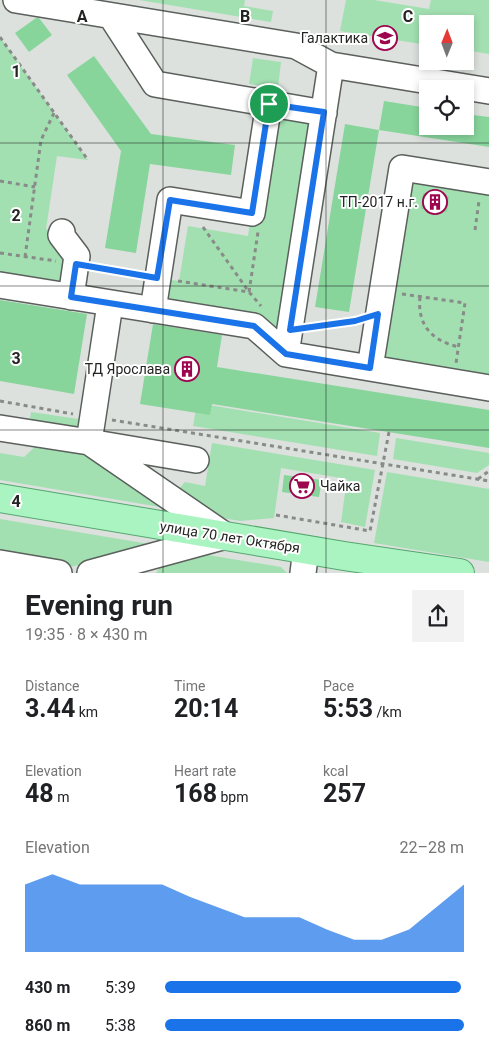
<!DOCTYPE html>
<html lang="en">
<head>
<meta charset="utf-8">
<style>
	:root { --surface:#fff; --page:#f2f2f2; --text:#202124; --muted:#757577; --accent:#1a73e8 }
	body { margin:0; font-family:Roboto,sans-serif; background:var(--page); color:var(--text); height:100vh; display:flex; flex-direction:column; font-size:19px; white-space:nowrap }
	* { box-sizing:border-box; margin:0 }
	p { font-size:16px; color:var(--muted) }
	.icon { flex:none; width:28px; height:28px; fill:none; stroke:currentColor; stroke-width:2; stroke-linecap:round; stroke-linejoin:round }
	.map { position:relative; height:573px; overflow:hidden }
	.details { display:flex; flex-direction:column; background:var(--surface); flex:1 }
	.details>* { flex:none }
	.needle { width:32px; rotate:1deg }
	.buttons { position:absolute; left:419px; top:15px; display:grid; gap:10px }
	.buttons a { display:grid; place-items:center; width:55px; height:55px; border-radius:0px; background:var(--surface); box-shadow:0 2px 8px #0003; font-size:25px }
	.pin { position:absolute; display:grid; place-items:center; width:42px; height:42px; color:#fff; margin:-21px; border:2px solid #fff; border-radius:50%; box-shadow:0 1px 5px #0007 }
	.round { display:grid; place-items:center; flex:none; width:52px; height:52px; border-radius:0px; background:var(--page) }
	.head { display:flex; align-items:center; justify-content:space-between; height:85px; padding:0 25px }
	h1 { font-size:28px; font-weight:700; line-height:38px }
	.stats { display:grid; grid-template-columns:repeat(3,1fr); gap:8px; height:85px; padding:5px 25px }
	.stats div { display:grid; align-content:center }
	.stats b { font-size:25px; font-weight:700 }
	.stats small { font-size:14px; font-weight:400 }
	.stats p { font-size:14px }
	.chart { height:140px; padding:10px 25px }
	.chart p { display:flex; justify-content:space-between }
	.chart svg { width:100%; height:90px; margin-top:5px; fill:var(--accent); opacity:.7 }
	ul { padding:0 25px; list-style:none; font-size:16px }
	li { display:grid; grid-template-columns:80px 60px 1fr; align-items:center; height:38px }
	li i { height:12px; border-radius:6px; background:var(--accent) }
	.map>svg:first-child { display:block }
	.green { fill:#a2e0b1 }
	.building { fill:#88d59c }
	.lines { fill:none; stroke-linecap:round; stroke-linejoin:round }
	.minor-casing { stroke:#5b605c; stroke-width:28 }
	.major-casing { stroke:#55a66e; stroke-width:30 }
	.path { stroke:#888b88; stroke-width:3; stroke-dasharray:4 4; stroke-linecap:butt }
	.minor { stroke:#fff; stroke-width:25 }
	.major { stroke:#aaf4c1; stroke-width:28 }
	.route-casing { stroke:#fff; stroke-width:10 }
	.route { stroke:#1a73e8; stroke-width:6 }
	.grid { fill:none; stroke:#222422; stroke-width:1; stroke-opacity:0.55 }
	.labels { text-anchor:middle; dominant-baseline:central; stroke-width:4; stroke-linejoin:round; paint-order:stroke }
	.poi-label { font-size:14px; fill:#222422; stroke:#fff; text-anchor:end }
	.street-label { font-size:14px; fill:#222422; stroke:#fff }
	.grid-label { font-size:16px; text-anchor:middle; font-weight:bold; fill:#222422; stroke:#fff; stroke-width:4; stroke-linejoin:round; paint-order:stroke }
</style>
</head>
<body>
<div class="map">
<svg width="489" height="573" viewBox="0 0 489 573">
	<rect width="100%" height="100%" fill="#dce1dd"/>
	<path class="green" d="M 139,0 L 245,0 L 244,6 L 273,11 L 271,22 Z
		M 346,0 L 374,0 L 429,9 L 431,0 L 489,0 L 489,54 L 465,50 L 465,24 L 428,24 L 427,45 L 340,31 Z
		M 0,37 L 88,160 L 57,156 L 46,229 L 62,232 L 71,297 L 0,285 Z
		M 253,58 L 281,62 L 278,88 L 249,84 Z
		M 269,103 L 324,113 L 286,354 L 254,326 L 153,310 L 157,278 L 179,281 L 188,226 L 248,236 Z
		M 402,168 L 489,182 L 489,388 L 370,368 Z
		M 197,403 L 380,433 L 377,456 L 193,426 Z
		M 31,412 L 85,420 L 80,430 L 29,426 Z
		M 396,438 L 489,453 L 489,465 L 477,473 L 393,459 Z
		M 212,443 L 375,470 L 365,527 L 341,522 L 347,479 L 281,468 L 274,518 L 240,521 L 206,515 L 174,494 L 185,482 L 205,486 Z
		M 37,445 L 82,453 L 160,507 L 0,480 L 0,453 L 24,457 Z
		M 387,472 L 489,489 L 489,562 L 374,543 Z
		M 0,519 L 161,546 L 66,568 L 0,557 Z
		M 202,554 L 281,567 L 287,573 L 156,573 L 160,567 Z"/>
	<path class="building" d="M 36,18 L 39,18 L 52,35 L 29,52 L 15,33 Z
		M 94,56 L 151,134 L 235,145 L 231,175 L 150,164 L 136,253 L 105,248 L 121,151 L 67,75 Z
		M 384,101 L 428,108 L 428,126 L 465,126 L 465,114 L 489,117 L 489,147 L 379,130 Z
		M 345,124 L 379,130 L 349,312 L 315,307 Z
		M 423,193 L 449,196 L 447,212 L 421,209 Z
		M 0,300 L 87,314 L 74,394 L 0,381 Z
		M 153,324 L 222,335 L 217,367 L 489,410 L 489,448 L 212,404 L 210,415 L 140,404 Z
		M 284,475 L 322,480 L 319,497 L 282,492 Z"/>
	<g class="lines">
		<defs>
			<path id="minor" d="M 16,0 L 296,46 L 331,65 L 489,91
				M 111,16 L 155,84 L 324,113
				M 62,232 L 61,235 L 77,256 L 71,297
				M 0,285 L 254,326 L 286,354 L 489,388
				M 110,304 L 89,442 L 196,460
				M 153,310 L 170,200 L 252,213 L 269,103
				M 286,354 L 331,65
				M 370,368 L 402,168 L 489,182
				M 0,428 L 89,442 L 226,536
				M 0,563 L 59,573
				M 90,573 L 226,536
				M 303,573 L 306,549"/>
			<path id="major" d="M 0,498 L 344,556 L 460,573"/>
		</defs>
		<use href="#minor" class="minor-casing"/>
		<use href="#major" class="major-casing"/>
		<path class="path" d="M 0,37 L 88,160
			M 0,181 L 35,187
			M 203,227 L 249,292 L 261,306
			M 475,230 L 479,201
			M 0,253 L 56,261
			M 25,257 L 41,140 L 54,113
			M 94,267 L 137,275
			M 178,281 L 249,292 L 258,232
			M 402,294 L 465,303 L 456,363
			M 420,297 C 417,325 432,341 459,347
			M 311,327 L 356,321
			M 0,401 L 73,414
			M 112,420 L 489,481
			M 478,479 L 489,471
			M 276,515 L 370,531 L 389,432"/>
		<use href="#minor" class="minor"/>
		<use href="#major" class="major"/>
	</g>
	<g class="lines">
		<defs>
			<path id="route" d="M 269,104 L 324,112 L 290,330 L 355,321 L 378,314 L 370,368 L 286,354 L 254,326 L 71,297 L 76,264 L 157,278 L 170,200 L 252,213 Z"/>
		</defs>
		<use href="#route" class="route-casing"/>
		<use href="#route" class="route"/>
	</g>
	<path class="grid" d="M 163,0 L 163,573M 326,0 L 326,573M 0,143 L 489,143M 0,286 L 489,286M 0,430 L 489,430"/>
	<defs>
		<symbol id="school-ring" viewBox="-11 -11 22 22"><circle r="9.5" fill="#fff" stroke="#9d054f" stroke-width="1.5"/><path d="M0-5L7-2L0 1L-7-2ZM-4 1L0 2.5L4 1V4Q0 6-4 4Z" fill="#9d054f"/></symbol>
		<symbol id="building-ring" viewBox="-11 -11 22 22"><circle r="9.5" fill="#fff" stroke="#9d054f" stroke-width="1.5"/><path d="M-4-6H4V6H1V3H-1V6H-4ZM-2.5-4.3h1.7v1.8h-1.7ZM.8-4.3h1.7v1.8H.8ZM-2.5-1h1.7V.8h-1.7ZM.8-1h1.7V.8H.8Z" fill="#9d054f"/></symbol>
		<symbol id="supermarket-ring" viewBox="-11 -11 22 22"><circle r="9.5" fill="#fff" stroke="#9d054f" stroke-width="1.5"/><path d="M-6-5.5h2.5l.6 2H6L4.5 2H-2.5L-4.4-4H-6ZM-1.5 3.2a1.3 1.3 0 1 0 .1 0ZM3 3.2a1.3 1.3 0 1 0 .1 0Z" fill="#9d054f"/></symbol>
	</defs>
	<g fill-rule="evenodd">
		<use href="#school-ring" x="371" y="24" width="28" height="28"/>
		<use href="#building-ring" x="421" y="188" width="28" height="28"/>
		<use href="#building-ring" x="173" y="355" width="28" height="28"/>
		<use href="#supermarket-ring" x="288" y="472" width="28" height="28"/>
	</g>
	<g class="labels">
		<g class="poi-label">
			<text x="368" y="38">Галактика</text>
			<text x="418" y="202">ТП-2017 н.г.</text>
			<text x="170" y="369">ТД Ярослава</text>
			<text x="320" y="486" text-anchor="start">Чайка</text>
		</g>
		<g class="street-label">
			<text transform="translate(230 537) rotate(9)">улица 70 лет Октября</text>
		</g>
	</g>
	<g class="grid-label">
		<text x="82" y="22">A</text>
		<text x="245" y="22">B</text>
		<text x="408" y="22">C</text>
		<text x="16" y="77">1</text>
		<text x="16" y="221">2</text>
		<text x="16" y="364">3</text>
		<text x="16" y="507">4</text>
	</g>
</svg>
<div class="buttons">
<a><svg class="needle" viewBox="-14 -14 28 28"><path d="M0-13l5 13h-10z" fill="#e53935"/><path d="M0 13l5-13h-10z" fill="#757577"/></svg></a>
<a><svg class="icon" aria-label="locate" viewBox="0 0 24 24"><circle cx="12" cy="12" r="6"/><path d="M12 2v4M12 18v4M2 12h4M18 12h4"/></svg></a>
</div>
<div class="pin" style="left:269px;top:104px;background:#1e9e55"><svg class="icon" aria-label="arrive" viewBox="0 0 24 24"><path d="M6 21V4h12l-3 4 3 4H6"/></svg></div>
</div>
<section class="details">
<div class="head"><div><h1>Evening run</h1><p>19:35 · 8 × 430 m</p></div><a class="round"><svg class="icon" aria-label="share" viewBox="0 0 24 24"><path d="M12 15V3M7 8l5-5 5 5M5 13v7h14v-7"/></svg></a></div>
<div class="stats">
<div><p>Distance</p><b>3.44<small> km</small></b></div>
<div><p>Time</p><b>20:14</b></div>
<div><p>Pace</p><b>5:53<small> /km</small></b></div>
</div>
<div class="stats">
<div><p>Elevation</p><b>48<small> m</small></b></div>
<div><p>Heart rate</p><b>168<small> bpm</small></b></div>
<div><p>kcal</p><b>257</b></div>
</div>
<div class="chart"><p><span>Elevation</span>22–28 m</p>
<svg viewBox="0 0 160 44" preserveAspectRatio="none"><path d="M0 44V11L10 6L20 11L30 11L40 11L50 11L60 17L70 22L80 27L90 27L100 27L110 33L120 38L130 38L140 33L150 22L160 11V44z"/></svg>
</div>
<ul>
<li><b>430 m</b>5:39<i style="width:99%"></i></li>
<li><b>860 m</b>5:38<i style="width:100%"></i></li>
</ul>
</section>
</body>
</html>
